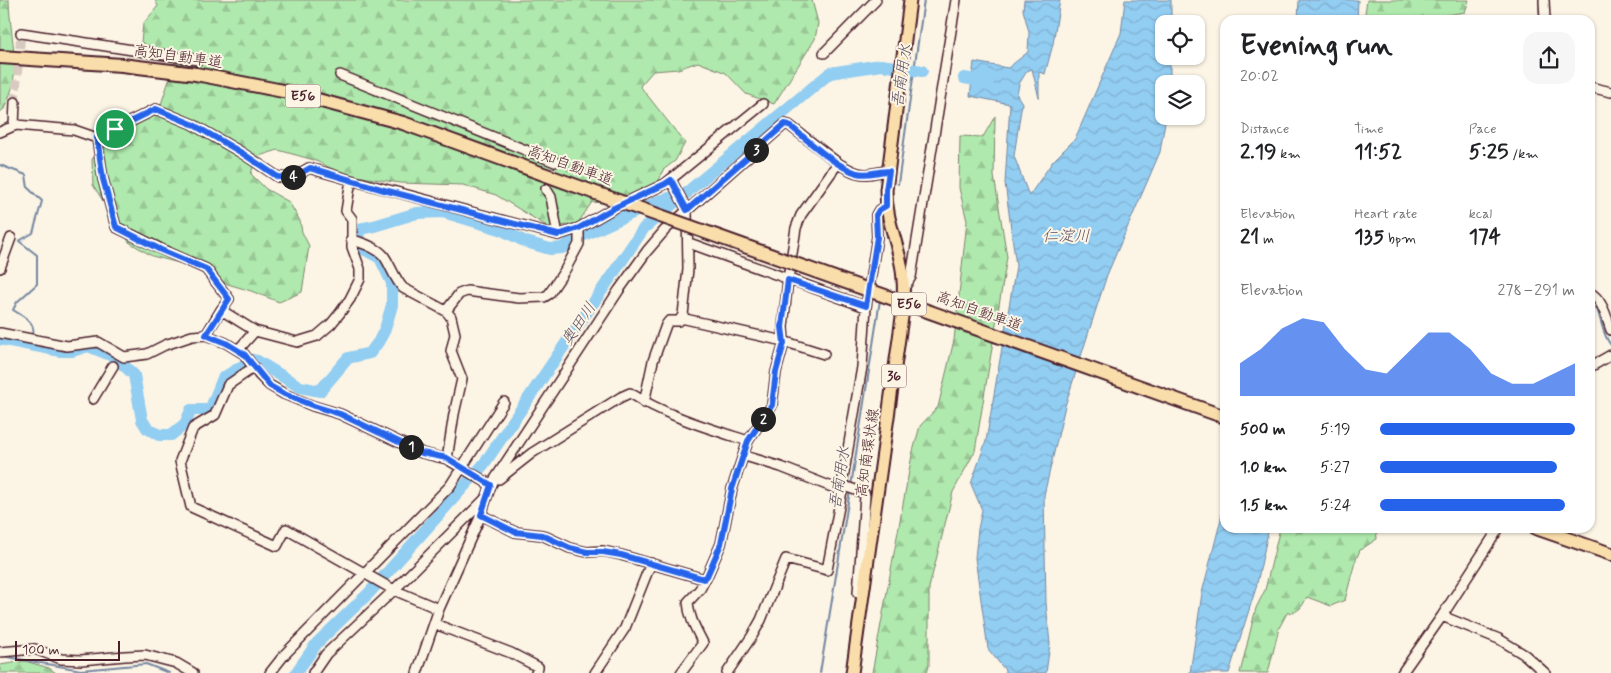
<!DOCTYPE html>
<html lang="en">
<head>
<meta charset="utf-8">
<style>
	:root { --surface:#fff; --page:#f6f6f6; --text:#202124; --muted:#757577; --accent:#2563eb }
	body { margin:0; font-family:Mynerve,"Klee One",sans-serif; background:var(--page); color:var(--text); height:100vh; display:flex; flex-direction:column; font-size:19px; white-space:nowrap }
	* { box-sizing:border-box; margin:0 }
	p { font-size:16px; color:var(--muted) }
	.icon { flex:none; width:28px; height:28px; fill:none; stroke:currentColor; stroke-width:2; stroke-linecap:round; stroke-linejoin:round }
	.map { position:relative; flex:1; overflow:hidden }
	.details { position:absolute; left:1220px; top:15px; width:375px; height:518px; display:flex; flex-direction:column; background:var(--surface); border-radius:15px; box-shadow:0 1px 4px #0004 }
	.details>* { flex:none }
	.controls { position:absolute; left:1155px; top:15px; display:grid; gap:10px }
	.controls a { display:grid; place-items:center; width:50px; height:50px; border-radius:10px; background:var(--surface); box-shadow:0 1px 4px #0004; font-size:25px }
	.scale { position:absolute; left:15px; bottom:12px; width:105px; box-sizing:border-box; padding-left:5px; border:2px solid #4a1f2b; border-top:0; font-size:14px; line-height:18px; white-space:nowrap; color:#4a1f2b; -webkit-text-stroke:4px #fcf5e5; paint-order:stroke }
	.pin { position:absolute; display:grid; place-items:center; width:42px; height:42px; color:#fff; margin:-21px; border:2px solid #fff; border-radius:50%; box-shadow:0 1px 5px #0007 }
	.km { position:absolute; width:25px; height:25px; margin:-12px; border-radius:50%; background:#222; color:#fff; font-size:14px; line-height:25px; text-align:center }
	.round { display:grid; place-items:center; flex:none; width:52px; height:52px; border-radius:15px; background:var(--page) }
	.summary { display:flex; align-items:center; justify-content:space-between; height:85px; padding:0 20px }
	h1 { font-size:28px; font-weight:700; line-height:38px }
	.metrics { display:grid; grid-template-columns:repeat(3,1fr); gap:8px; height:85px; padding:5px 20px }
	.metrics div { display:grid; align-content:center }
	.metrics b { font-size:21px; font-weight:700 }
	.metrics small { font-size:14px; font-weight:400 }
	.metrics p { font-size:14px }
	.chart { height:140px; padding:10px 20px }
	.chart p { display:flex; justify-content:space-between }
	.chart svg { width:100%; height:90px; margin-top:5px; fill:var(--accent); opacity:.7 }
	ul { padding:0 20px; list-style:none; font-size:16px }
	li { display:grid; grid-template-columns:80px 60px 1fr; align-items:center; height:38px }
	li i { height:12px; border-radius:6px; background:var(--accent) }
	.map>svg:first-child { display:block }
	.forest { fill:url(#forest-firs); stroke:#7c846c }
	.water { fill:url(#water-waves); stroke:#7587a2 }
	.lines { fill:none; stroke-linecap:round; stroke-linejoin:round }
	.stream { stroke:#7587a2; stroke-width:2 }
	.river { stroke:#92cdf2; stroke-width:12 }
	.minor-tunnel { stroke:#d8cac0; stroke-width:9; stroke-dasharray:9 4.5; stroke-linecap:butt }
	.minor-casing { stroke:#4a1f2b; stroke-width:12 }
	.major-casing { stroke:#4a1f2b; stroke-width:15 }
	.highway-casing { stroke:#4a1f2b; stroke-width:16 }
	.minor { stroke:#fcf5e5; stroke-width:9 }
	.major { stroke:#f9ddab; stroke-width:11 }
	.highway { stroke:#f9ddab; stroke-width:12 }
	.highway-bridge-casing { stroke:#4a1f2b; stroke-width:16; stroke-linecap:butt }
	.highway-bridge { stroke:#f9ddab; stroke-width:12 }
	.route-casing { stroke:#fff; stroke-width:10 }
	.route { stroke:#2563eb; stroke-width:6 }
	.labels { text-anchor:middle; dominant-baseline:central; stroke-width:4; stroke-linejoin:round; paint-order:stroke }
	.shield { fill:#fcf5e5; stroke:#7f5f63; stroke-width:1 }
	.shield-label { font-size:14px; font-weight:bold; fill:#4a1f2b }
	.street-label { font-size:15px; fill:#4a1f2b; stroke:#fcf5e5 }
	.water-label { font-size:16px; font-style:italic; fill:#605367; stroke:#fcf5e5 }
</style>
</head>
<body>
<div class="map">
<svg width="1611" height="673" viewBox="0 0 1611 673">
	<defs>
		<pattern id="forest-firs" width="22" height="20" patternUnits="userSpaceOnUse" patternTransform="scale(1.25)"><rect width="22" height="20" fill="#afe9ad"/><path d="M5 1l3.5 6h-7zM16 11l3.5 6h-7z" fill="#98c795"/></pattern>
		<pattern id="water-waves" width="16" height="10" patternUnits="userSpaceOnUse" patternTransform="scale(1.25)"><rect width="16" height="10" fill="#92cdf2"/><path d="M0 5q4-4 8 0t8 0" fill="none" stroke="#7fb0d0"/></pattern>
	</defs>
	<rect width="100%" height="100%" fill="#fcf5e5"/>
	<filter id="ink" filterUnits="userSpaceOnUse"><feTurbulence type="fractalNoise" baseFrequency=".02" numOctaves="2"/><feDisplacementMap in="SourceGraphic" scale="10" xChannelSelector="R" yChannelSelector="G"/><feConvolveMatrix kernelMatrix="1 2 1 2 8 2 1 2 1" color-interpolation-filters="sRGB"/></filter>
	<g filter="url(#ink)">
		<path class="forest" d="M 0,0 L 9,0 C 9,24 18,61 13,83 C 12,92 7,101 4,109 L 0,112 Z
			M 155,0 L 812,0 L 818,23 L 815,39 L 774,104 L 746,94 L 726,73 L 698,62 L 678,69 L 653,71 L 640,86 L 685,143 L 675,161 L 663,170 L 655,191 L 638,206 L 592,202 L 578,223 L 550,228 L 496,195 L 463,185 L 400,183 L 343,174 L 314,160 L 278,150 L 256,157 L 251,174 L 266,189 L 289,202 L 300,221 L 302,232 L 309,246 L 302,292 L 279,302 L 251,291 L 221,282 L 183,264 L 152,256 L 129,242 L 93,185 L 92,159 C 111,140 132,119 158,113 L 176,60 L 141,42 L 143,24 L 158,6 Z
			M 1367,0 L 1469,0 L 1465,12 L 1416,20 L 1364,20 Z
			M 995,116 L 994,176 L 1007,257 L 975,451 L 953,492 L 929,588 L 929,666 L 927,673 L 872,673 L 912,455 L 920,426 L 938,407 L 954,340 L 967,221 L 959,188 L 960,136 L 983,137 Z
			M 1280,528 L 1376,528 L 1377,539 L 1360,550 L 1355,562 L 1345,600 L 1331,606 L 1307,597 C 1301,608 1300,612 1287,613 L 1279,628 L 1268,673 L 1240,673 L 1256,608 L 1265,590 Z
			M 25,661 L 49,668 L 56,673 L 0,673 L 0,665 Z"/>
		<path class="water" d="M 1024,0 L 1060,0 L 1053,44 L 1045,74 L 1039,72 L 1039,98 L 1032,69 L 1027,71 L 1019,84 L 1017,95 L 1022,103 L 1014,156 L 1029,196 L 1053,161 L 1075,139 L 1121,33 L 1125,0 L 1171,0 L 1171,24 L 1164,24 L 1164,56 L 1170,56 L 1170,84 L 1164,84 L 1164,116 L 1166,116 L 1160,152 L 1107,275 L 1065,406 L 1044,495 L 1046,603 L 1050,644 L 1046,673 L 1005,673 L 1005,670 L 988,649 L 975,558 L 978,529 L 982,510 L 971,484 L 986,441 L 1016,266 L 1005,183 L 1010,104 L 970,96 L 974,62 L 1008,68 L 1028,52 L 1029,32 L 1023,10 Z
			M 1299,0 L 1358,0 L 1357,20 L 1298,20 Z
			M 1225,503 L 1225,528 L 1269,528 L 1256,588 L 1229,673 L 1190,673 L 1202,593 Z"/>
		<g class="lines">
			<path class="stream" d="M 1539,0 L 1540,20
				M 0,165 L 26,175 L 28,188 L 42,201 L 33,233 L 19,241 L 37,255 L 37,284 L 17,302 L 13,310 C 24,317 36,321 33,336
				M 898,184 L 924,0
				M 1592,300 C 1602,313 1600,332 1611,345
				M 851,486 L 880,300
				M 2,656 L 81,670 L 146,664 L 169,673
				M 820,673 L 850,490"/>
			<path class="river" d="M 964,78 L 988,82
				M 0,339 L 61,351 L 72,351 L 88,346 L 115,357 L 134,375 L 142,420 L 147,428 L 159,435 L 171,435 L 185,424 L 191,410 L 210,410 L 223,378 L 252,360 L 257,361 L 300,387 L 320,391 L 348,358 L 370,353 L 379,341 L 385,329 L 392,305 L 392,283 L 380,258 L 358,246 L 359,229 L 374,226 L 417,213 L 443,212 L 500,229 L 526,242 L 550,249 L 562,248 L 584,235 L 659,201 L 687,193
				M 296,673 L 317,643 L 369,593 L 484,464 L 644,228 L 830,73 L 881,65 L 922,71"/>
			<path class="minor-tunnel" d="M 15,102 L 21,33
				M 546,189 L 555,162"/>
			<defs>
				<path id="minor" d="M 1544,0 L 1545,20
					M 21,33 L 198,60
					M 824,53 L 876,0
					M 340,75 L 555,162
					M 1590,87 L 1611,92
					M 14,126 L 15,102
					M 0,132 L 16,125 L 74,130 L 97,138 L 103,179 L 116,227 L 161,249 L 206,269 L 229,299 L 221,310
					M 97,138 L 156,109 L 192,124 L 242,153 L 278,177 L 292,178 L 309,168 L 351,180
					M 546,189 L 551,197 L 558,235
					M 351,239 C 361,243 377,247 384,256 C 391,266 394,278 403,288 L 446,311 L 451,317 L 455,334 L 451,351 L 462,379 L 454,414 L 447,459
					M 689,243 L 866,307
					M 0,268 L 11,238
					M 904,288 L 911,277 L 956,0
					M 1590,293 C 1602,298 1607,319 1611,330
					M 446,311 L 459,294 L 467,291 L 519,298 L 544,297 L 549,294 L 565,270 L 579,244 L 579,228
					M 681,318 L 783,341 L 824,354
					M 0,333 L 67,346 L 98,342 L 124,357 L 147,354 L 165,345 L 192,336 L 206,335 L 226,343 L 244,354 L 259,375 L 269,385 L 284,394 L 313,406 L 340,414 L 422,453 L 447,459 L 491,485
					M 206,335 L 221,310 L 255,331
					M 238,350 L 255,331 L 297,342 L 317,336 L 331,324 L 340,313 L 350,299 L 360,279 L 360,269 L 352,247 L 352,219 L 346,211 L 351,180 L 558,235 L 579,228 L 612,209 L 665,184 L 763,104
					M 254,367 L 228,385 L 215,415 L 193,428 L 180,461 L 191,507 L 277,546 L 286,529 L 394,590 L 439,609
					M 1590,367 L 1611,355
					M 93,399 L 113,366
					M 644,403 L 653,361 L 666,325 L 669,321 L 679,321 L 683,315 L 688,269 L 687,210 L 671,180
					M 745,456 L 781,467 L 842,491
					M 499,479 L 532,453 L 621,397 L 630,393 C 666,416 708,428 748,441
					M 481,515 L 515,532 L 542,535 L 570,548 L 587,552 L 603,551 L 621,555 L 704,579
					M 858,593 L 865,496 L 864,493 L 844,486 L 842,484 L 843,478 L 862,367 L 866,307 L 877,237 L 876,215 L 879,210 L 886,206
					M 1442,616 L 1499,639 L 1525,655 L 1545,673
					M 435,624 L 511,653 L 538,667 L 536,673
					M 0,652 L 35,649 L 61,659 L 81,660 L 125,656 L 145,655 L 176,663 L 193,673
					M 270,673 L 285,654 L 450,486 L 504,402
					M 313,673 L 326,654 L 394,590 L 485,499
					M 417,673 L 439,609 L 481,515 L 491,485 L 619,290 L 647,251 L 665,230 L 785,124 L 789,125 L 838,163
					M 595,673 L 625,628 L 651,563
					M 681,673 L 703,643 C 696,629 689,618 688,602 L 700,589 L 707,576 L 721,544 L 732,489 L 748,441 L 772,405 L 776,372 L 784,343 L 783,327 L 788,279 L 796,228 L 801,215 L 838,163 C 846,168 855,174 865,174 C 873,174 880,171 889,171
					M 727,673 L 752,636 L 761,620 L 786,559 L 827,570 L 842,491 L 842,484
					M 1402,673 L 1442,616 L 1499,528"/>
				<path id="major" d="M 852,673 L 903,310 C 904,293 904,276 900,259 C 894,233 886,217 886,190 L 910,0"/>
				<path id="highway" d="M 0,57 L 122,65 L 196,74 L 288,92 L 403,123 L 593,192
					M 1536,528 L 1611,554"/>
			</defs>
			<use href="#minor" class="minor-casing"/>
			<use href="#major" class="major-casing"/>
			<use href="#highway" class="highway-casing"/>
			<use href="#minor" class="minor"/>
			<use href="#major" class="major"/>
			<use href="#highway" class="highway"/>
			<defs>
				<path id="highway-bridge" d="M 593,192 L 1225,417"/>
			</defs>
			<use href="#highway-bridge" class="highway-bridge-casing"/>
			<use href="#highway-bridge" class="highway-bridge"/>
		</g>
	</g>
	<g class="lines" filter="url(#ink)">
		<defs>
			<path id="route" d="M 156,109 L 192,124 L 242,153 L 278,177 L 292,178 L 310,168 L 384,190 L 558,235 L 579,228 L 612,209 L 665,184 L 671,180 L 687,210 L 785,124 L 789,125 C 808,140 834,166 857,173 C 868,176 878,171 889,171 L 886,190 L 886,206 L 879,210 L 876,215 L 877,237 L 866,306 L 788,280 L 782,327 L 784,343 L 776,372 L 772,405 L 748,441 L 732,489 L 721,544 L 707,576 L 704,579 L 621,555 L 603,552 L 587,552 L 570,548 L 542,535 L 515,532 L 481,515 L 491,485 L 447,458 L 422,453 L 340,414 L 314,406 L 284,394 L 270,386 L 244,354 L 226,343 L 206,335 L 229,299 L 206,269 L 161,250 L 116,227 L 103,179 L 97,138 Z"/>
		</defs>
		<use href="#route" class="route-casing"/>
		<use href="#route" class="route"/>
	</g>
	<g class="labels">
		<g class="shield">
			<rect x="285.5" y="84.5" width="35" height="23" rx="4"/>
			<rect x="891.5" y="292.5" width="35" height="23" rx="4"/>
			<rect x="881.5" y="364.5" width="25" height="23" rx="4"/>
		</g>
		<g class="shield-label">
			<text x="303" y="96">E56</text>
			<text x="909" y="304">E56</text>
			<text x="894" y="376">36</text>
		</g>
		<g class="street-label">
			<text transform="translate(178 57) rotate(8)">高知自動車道</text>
			<text transform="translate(570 166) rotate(20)">高知自動車道</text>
			<text transform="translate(979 312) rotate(20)">高知自動車道</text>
			<text transform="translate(868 453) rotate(-82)">高知南環状線</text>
		</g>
		<g class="water-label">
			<text transform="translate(902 76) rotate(-82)">吾南用水</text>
			<text x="1066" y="236">仁淀川</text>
			<text transform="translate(579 324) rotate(-56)">奥田川</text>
			<text transform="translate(840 478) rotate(-81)">吾南用水</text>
		</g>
	</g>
</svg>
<div class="controls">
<a><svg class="icon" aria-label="locate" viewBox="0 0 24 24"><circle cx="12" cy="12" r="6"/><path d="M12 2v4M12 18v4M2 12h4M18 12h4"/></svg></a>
<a><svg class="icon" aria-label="layers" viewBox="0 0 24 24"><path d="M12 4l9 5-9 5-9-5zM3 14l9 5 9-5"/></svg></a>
</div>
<div class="scale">100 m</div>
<div class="pin" style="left:115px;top:129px;background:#1e9e55"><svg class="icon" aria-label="arrive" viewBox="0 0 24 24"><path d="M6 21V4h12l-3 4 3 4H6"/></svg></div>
<b class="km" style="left:411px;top:447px">1</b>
<b class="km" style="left:763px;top:419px">2</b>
<b class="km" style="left:756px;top:150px">3</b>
<b class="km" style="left:293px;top:177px">4</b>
<section class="details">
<div class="summary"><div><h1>Evening run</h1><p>20:02</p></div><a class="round"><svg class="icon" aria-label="share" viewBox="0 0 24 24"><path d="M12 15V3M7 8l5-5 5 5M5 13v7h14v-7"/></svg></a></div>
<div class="metrics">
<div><p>Distance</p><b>2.19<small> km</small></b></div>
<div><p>Time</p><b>11:52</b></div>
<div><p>Pace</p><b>5:25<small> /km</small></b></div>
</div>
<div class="metrics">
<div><p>Elevation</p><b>21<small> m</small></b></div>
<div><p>Heart rate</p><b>135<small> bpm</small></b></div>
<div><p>kcal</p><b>174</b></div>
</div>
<div class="chart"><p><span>Elevation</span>278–291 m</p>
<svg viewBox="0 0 160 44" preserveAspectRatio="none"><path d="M0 44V28L10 21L20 11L30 6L40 8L50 21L60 31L70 33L80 23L90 13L100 13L110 21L120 33L130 38L140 38L150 33L160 28V44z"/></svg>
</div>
<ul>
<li><b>500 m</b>5:19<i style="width:100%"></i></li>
<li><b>1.0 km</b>5:27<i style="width:91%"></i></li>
<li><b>1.5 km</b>5:24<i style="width:95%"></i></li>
</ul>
</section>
</div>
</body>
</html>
